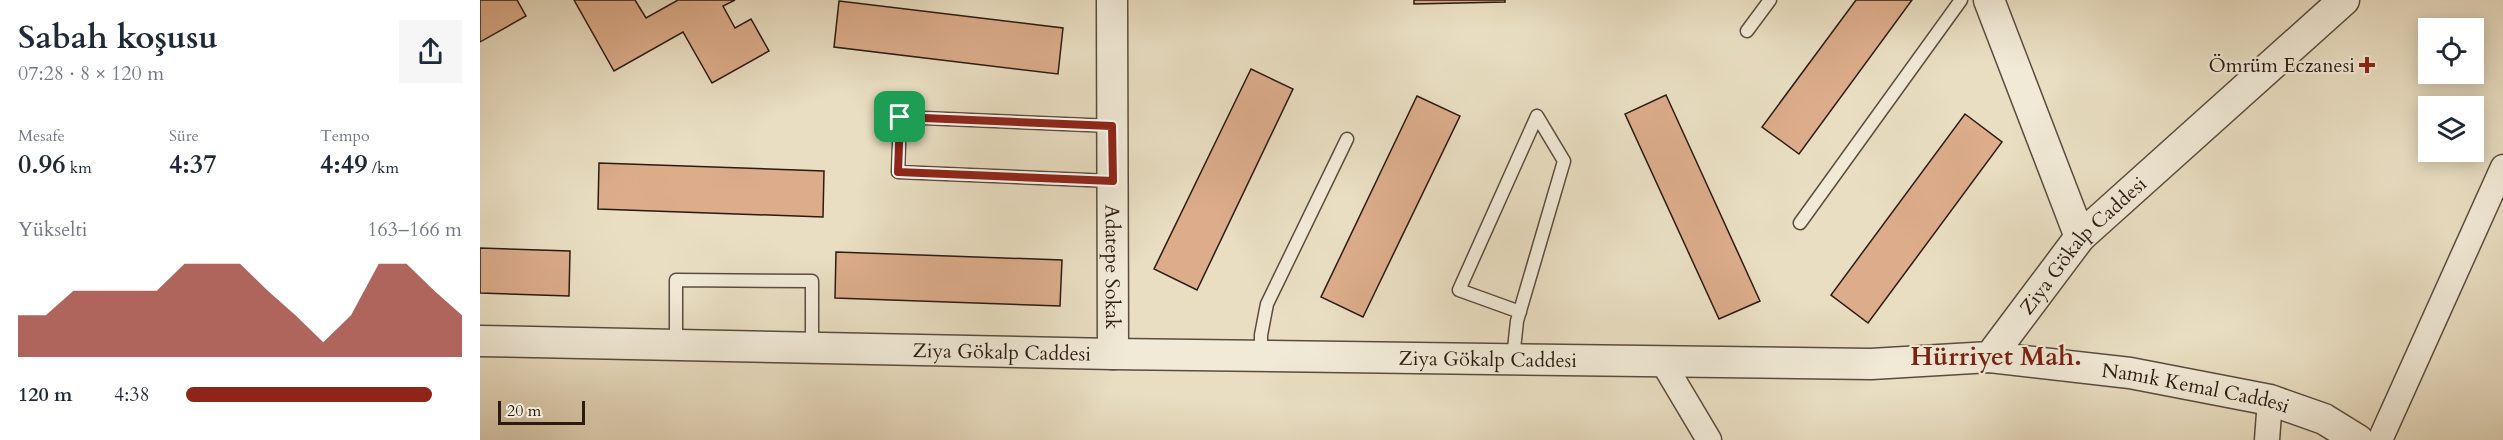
<!DOCTYPE html>
<html lang="tr">
<head>
<meta charset="utf-8">
<style>
	:root { --surface:#fff; --page:#f6f6f7; --text:#1f2937; --muted:#747a83; --accent:#8f2418 }
	body { margin:0; font-family:Cardo,serif; background:var(--page); color:var(--text); height:100vh; display:flex; flex-direction:column; font-size:22px; white-space:nowrap }
	* { box-sizing:border-box; margin:0 }
	p { font-size:20px; color:var(--muted) }
	.icon { flex:none; width:33px; height:33px; fill:none; stroke:currentColor; stroke-width:2; stroke-linecap:round; stroke-linejoin:round }
	.map { position:relative; flex:1; overflow:hidden }
	.side { display:flex; flex-direction:column; background:var(--surface); width:480px }
	.side>* { flex:none }
	.fabs { position:absolute; left:1938px; top:18px; display:grid; gap:12px }
	.fabs a { display:grid; place-items:center; width:66px; height:66px; border-radius:0px; background:var(--surface); box-shadow:0 3px 15px #0003; font-size:30px }
	.scale { position:absolute; left:18px; bottom:15px; width:87px; box-sizing:border-box; padding-left:6px; border:3px solid #2b1b12; border-top:0; font-size:16px; line-height:21px; white-space:nowrap; color:#2b1b12; -webkit-text-stroke:4px #f1ead7; paint-order:stroke }
	.pin { position:absolute; display:grid; place-items:center; width:51px; height:51px; color:#fff; margin:-26px; border-radius:12px; box-shadow:0 3px 9px #0006 }
	.round { display:grid; place-items:center; flex:none; width:63px; height:63px; border-radius:0px; background:var(--page) }
	.headline { display:flex; align-items:center; justify-content:space-between; height:102px; padding:0 18px }
	h1 { font-size:33px; font-weight:700; line-height:45px }
	.stats { display:grid; grid-template-columns:repeat(3,1fr); gap:9px; height:102px; padding:6px 18px }
	.stats div { display:grid; align-content:center }
	.stats b { font-size:26px; font-weight:700 }
	.stats small { font-size:16px; font-weight:400 }
	.stats p { font-size:16px }
	.chart { height:168px; padding:12px 18px }
	.chart p { display:flex; justify-content:space-between }
	.chart svg { width:100%; height:108px; margin-top:6px; fill:var(--accent); opacity:.7 }
	ul { padding:0 18px; list-style:none; font-size:20px }
	li { display:grid; grid-template-columns:96px 72px 1fr; align-items:center; height:45px }
	li i { height:15px; border-radius:8px; background:var(--accent) }
	main { display:flex; flex:1; min-height:0 }
	.map>svg:first-child { display:block }
	.building { fill:#dcac8b; stroke:#2b1b12; stroke-width:1.5 }
	.lines { fill:none; stroke-linecap:round; stroke-linejoin:round }
	.service-casing { stroke:#5a4c3e; stroke-width:15 }
	.minor-casing { stroke:#5a4c3e; stroke-width:27 }
	.tertiary-casing { stroke:#5a4c3e; stroke-width:33 }
	.service { stroke:#f1ead7; stroke-width:12 }
	.minor { stroke:#f1ead7; stroke-width:24 }
	.tertiary { stroke:#f1ead7; stroke-width:30 }
	.route-casing { stroke:#fff; stroke-width:12 }
	.route { stroke:#8f2418; stroke-width:8 }
	.poi-dot { fill:#8f2418; stroke:#f1ead7; stroke-width:2 }
	.labels { text-anchor:middle; dominant-baseline:central; stroke-width:4.5; stroke-linejoin:round; paint-order:stroke }
	.poi-label { font-size:20px; fill:#2b1b12; stroke:#f1ead7; text-anchor:end }
	.street-label { font-size:20px; fill:#2b1b12; stroke:#f1ead7 }
	.district-label { font-size:26px; font-weight:bold; fill:#7a1f14; stroke:#f1ead7 }
</style>
</head>
<body>
<main>
<section class="side">
<div class="headline"><div><h1>Sabah koşusu</h1><p>07:28 · 8 × 120 m</p></div><a class="round"><svg class="icon" aria-label="share" viewBox="0 0 24 24"><path d="M12 15V3M7 8l5-5 5 5M5 13v7h14v-7"/></svg></a></div>
<div class="stats">
<div><p>Mesafe</p><b>0.96<small> km</small></b></div>
<div><p>Süre</p><b>4:37</b></div>
<div><p>Tempo</p><b>4:49<small> /km</small></b></div>
</div>
<div class="chart"><p><span>Yükselti</span>163–166 m</p>
<svg viewBox="0 0 160 44" preserveAspectRatio="none"><path d="M0 44V27L10 27L20 17L30 17L40 17L50 17L60 6L70 6L80 6L90 17L100 27L110 38L120 27L130 6L140 6L150 17L160 27V44z"/></svg>
</div>
<ul>
<li><b>120 m</b>4:38<i style="width:89%"></i></li>
</ul>
</section>
<div class="map">
<svg width="2023" height="440" viewBox="0 0 2023 440">
	<rect width="100%" height="100%" fill="#e9dec2"/>
	<filter id="stains"><feTurbulence type="fractalNoise" baseFrequency=".00333" numOctaves="4"/><feColorMatrix values="0 0 0 0 .2 0 0 0 0 .09 0 0 0 0 .02 0 0 0 .5 -.17"/></filter>
	<radialGradient id="worn" r=".72"><stop offset=".6" stop-color="#630" stop-opacity="0"/><stop offset="1" stop-color="#630" stop-opacity=".3"/></radialGradient>
	<path class="building" d="M 0,0 L 37,0 L 46,16 L 0,42 Z
		M 94,0 L 155,0 L 166,18 L 198,0 L 255,0 L 243,6 L 255,28 L 271,19 L 289,51 L 232,83 L 203,32 L 134,71 Z
		M 934,0 L 1025,0 L 1025,2 L 934,4 Z
		M 1376,0 L 1432,0 L 1319,154 L 1282,127 Z
		M 359,1 L 583,28 L 578,74 L 354,47 Z
		M 771,69 L 813,89 L 717,290 L 674,269 Z
		M 1186,95 L 1280,301 L 1239,319 L 1145,114 Z
		M 937,96 L 980,116 L 883,317 L 841,297 Z
		M 1485,114 L 1522,142 L 1388,323 L 1351,295 Z
		M 119,163 L 344,171 L 343,217 L 118,209 Z
		M 0,248 L 90,251 L 89,296 L 0,293 Z
		M 356,252 L 582,260 L 580,306 L 355,298 Z"/>
	<g class="lines">
		<defs>
			<path id="service" d="M 1267,31 L 1290,0
				M 631,181 L 418,172 L 420,117 L 632,126
				M 1320,223 L 1481,0
				M 1040,312 L 979,290 L 1057,116
				M 196,345 L 196,280 L 332,281 L 332,347
				M 781,356 L 781,335 L 787,304 L 867,139
				M 1033,358 L 1037,321 L 1084,161 L 1057,116"/>
			<path id="minor" d="M 1182,361 L 1229,440
				M 1787,440 L 1790,400
				M 1900,440 L 2023,167"/>
			<g id="tertiary">
				<path id="s1" d="M 632,0 L 633,354"/>
				<path d="M 1509,0 L 1600,237"/>
				<path id="s2" d="M 0,341 L 633,354 L 1391,364 L 1510,357 L 1600,237 L 1864,0"/>
				<path id="s3" d="M 1510,357 L 1650,373 L 1790,400 L 1844,419 L 1878,440"/>
			</g>
		</defs>
		<use href="#service" class="service-casing"/>
		<use href="#minor" class="minor-casing"/>
		<use href="#tertiary" class="tertiary-casing"/>
		<use href="#service" class="service"/>
		<use href="#minor" class="minor"/>
		<use href="#tertiary" class="tertiary"/>
	</g>
	<g class="lines">
		<defs>
			<path id="route" d="M 420,117 L 632,126 L 633,181 L 418,172 Z"/>
		</defs>
		<use href="#route" class="route-casing"/>
		<use href="#route" class="route"/>
	</g>
	<path class="poi-dot" d="M1884 56h6v6h6v6h-6v6h-6v-6h-6v-6h6z"/>
	<g class="labels">
		<g class="poi-label">
			<text x="1875" y="65">Ömrüm Eczanesi</text>
		</g>
		<g class="street-label">
			<text stroke="none"><textPath href="#s2" startOffset="1656">Ziya Gökalp Caddesi</textPath></text>
			<text stroke="none"><textPath href="#s1" startOffset="267">Adatepe Sokak</textPath></text>
			<text stroke="none"><textPath href="#s2" startOffset="522">Ziya Gökalp Caddesi</textPath></text>
			<text stroke="none"><textPath href="#s2" startOffset="1008">Ziya Gökalp Caddesi</textPath></text>
			<text stroke="none"><textPath href="#s3" startOffset="208">Namık Kemal Caddesi</textPath></text>
		</g>
		<g class="district-label">
			<text x="1516" y="356">Hürriyet Mah.</text>
		</g>
	</g>
	<rect width="100%" height="100%" filter="url(#stains)"/>
	<rect width="100%" height="100%" fill="url(#worn)"/>
</svg>
<div class="fabs">
<a><svg class="icon" aria-label="locate" viewBox="0 0 24 24"><circle cx="12" cy="12" r="6"/><path d="M12 2v4M12 18v4M2 12h4M18 12h4"/></svg></a>
<a><svg class="icon" aria-label="layers" viewBox="0 0 24 24"><path d="M12 4l9 5-9 5-9-5zM3 14l9 5 9-5"/></svg></a>
</div>
<div class="scale">20 m</div>
<div class="pin" style="left:420px;top:117px;background:#1e9e55"><svg class="icon" aria-label="arrive" viewBox="0 0 24 24"><path d="M6 21V4h12l-3 4 3 4H6"/></svg></div>
</div>
</main>
</body>
</html>
